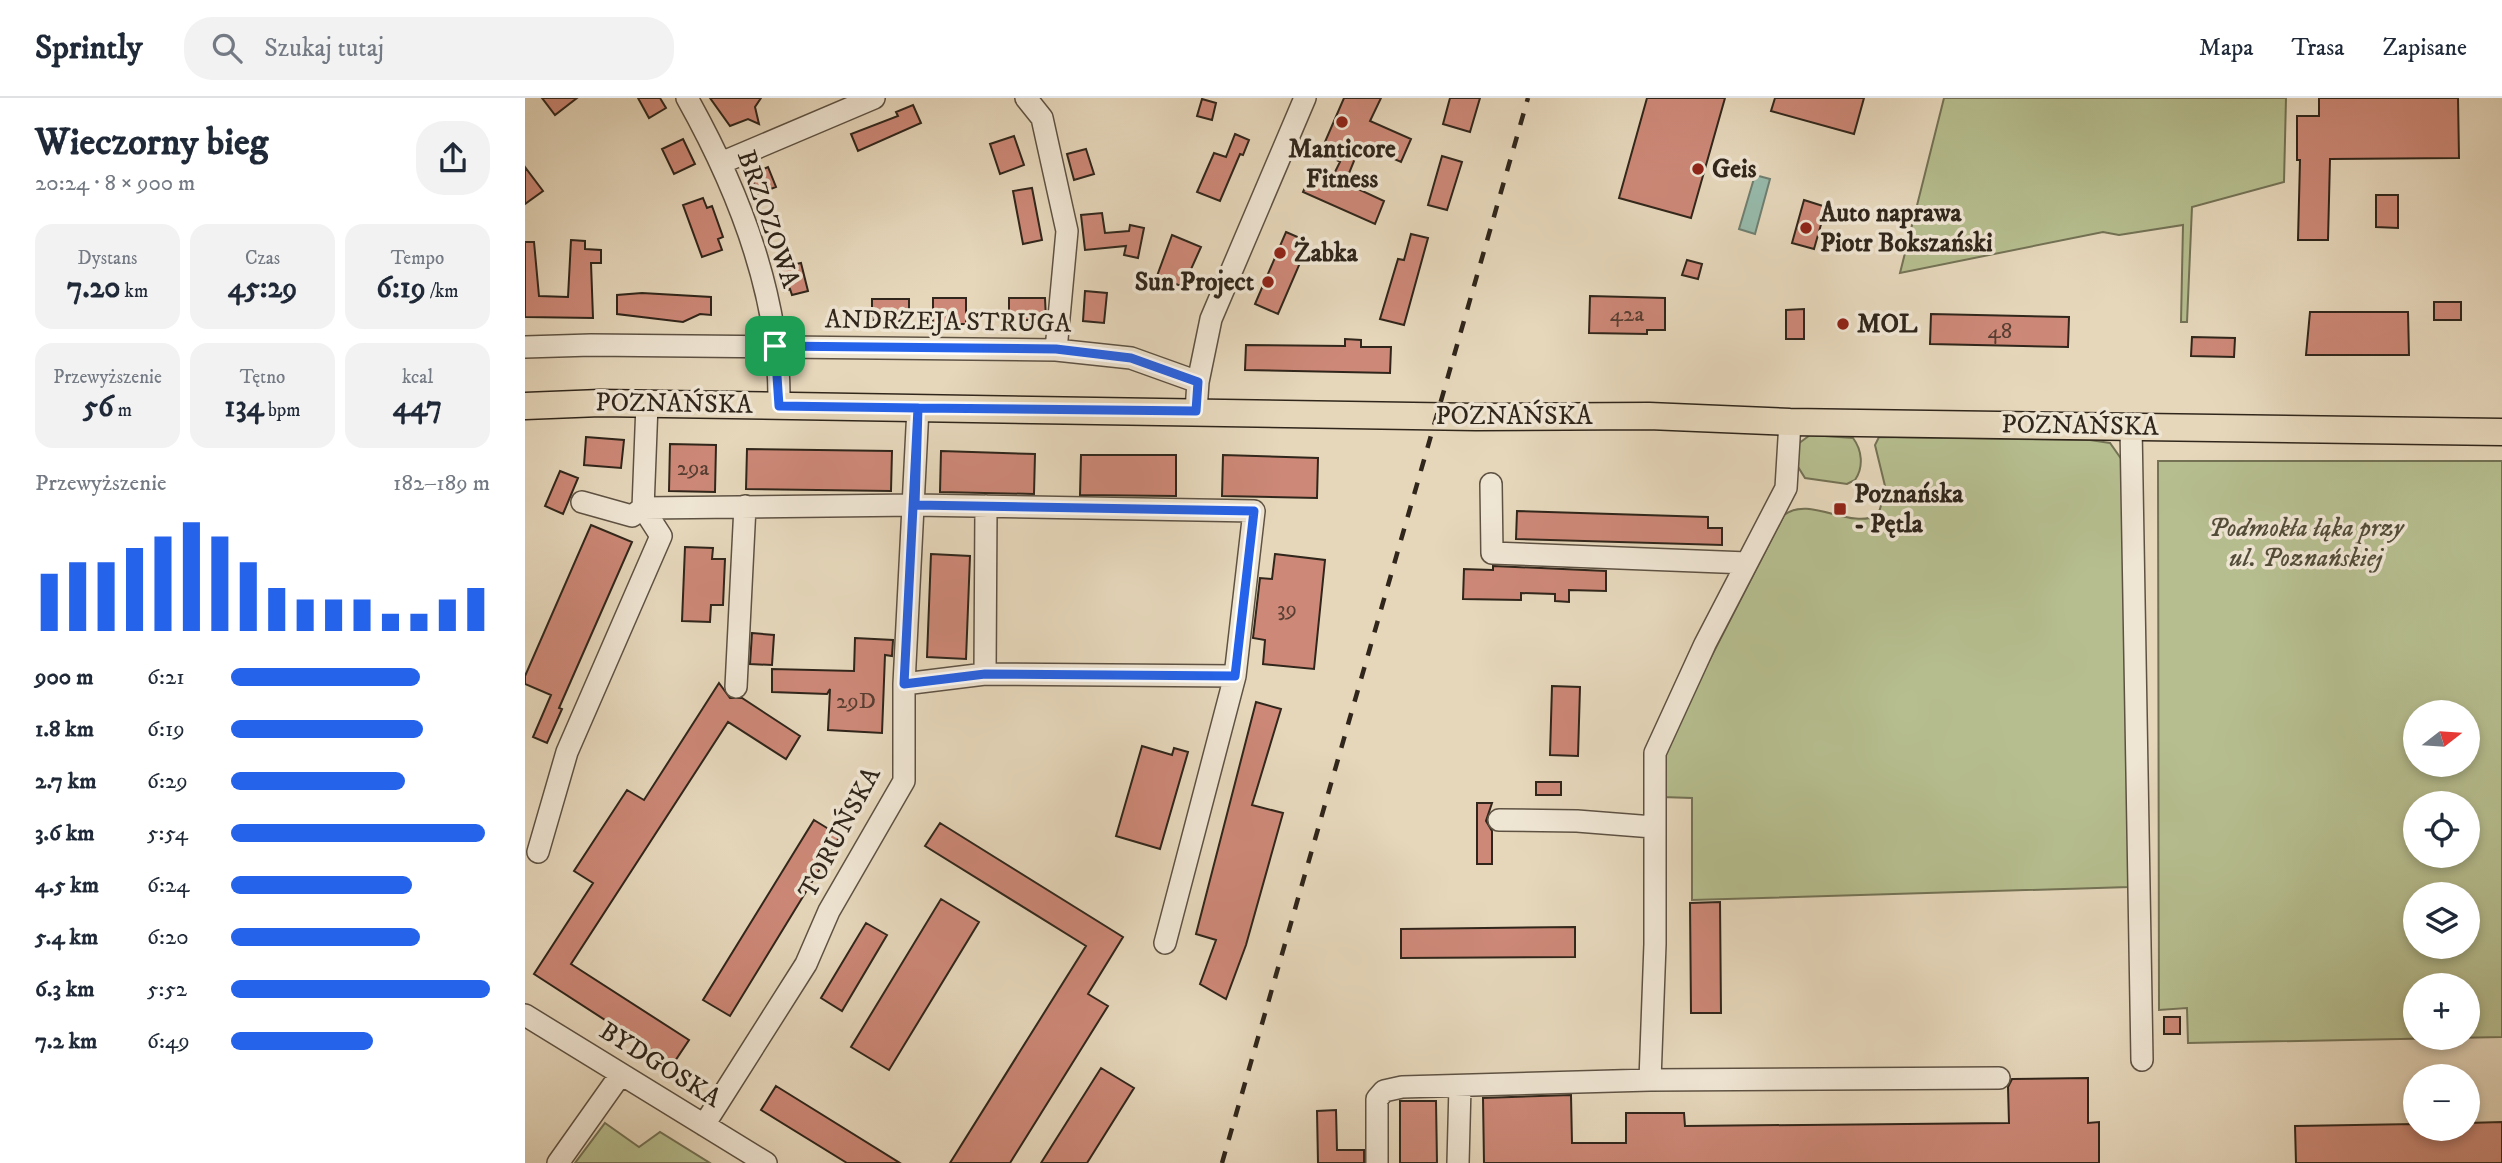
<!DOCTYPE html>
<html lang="pl">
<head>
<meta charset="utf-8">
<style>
	:root { --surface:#fff; --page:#f2f2f3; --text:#1f2937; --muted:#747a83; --line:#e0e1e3; --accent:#2563eb }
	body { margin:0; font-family:"IM FELL DW Pica",serif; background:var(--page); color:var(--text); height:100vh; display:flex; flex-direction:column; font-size:26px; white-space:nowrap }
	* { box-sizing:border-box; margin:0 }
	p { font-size:23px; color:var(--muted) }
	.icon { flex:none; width:38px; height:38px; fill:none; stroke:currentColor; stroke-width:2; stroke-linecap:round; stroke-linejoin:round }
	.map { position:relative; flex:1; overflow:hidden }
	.side { display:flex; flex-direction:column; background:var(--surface); width:525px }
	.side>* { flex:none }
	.needle { width:46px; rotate:73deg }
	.controls { position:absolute; left:1878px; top:602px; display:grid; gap:14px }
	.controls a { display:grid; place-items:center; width:77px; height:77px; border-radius:50%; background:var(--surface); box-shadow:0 4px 10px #0003; font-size:35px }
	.pin { position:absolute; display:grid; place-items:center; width:60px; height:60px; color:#fff; margin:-30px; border-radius:14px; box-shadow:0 4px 10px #0006 }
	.round { display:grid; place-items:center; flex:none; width:74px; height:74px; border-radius:28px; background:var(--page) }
	.headline { display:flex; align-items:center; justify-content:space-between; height:119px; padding:0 35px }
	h1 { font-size:38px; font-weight:700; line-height:52px }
	.figures { display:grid; grid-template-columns:repeat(3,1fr); gap:10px; height:119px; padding:7px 35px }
	.figures div { display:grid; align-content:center; border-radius:18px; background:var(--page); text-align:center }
	.figures b { font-size:30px; font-weight:700 }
	.figures small { font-size:19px; font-weight:400 }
	.figures p { font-size:19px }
	.chart { height:196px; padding:14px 35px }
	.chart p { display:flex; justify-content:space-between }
	.chart svg { width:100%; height:126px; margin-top:7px; stroke:var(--accent); stroke-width:6 }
	ul { padding:0 35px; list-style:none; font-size:23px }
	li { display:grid; grid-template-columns:112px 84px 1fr; align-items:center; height:52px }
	li i { height:18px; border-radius:9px; background:var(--accent) }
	header { display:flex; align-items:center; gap:42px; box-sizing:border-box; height:98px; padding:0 35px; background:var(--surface); border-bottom:2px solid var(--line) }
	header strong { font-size:33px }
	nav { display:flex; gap:38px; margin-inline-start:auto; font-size:24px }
	.search { width:490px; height:63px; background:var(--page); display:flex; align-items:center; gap:18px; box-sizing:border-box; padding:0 24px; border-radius:28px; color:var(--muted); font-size:26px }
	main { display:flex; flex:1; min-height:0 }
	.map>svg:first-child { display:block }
	.green { fill:#b6be8f; stroke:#737255; stroke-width:2; fill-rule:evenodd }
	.water { fill:#97baab; stroke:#6e7f71; stroke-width:2 }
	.building { fill:#cd8877; stroke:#30261b; stroke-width:2 }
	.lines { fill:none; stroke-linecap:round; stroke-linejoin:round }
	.minor-casing { stroke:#5e5243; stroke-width:24 }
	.major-casing { stroke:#30261b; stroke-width:29 }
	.minor { stroke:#efe5d3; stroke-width:21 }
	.major { stroke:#e6d7bb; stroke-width:26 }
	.rail { stroke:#30261b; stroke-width:4.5; stroke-dasharray:12 12; stroke-linecap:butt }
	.route-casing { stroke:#fff; stroke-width:14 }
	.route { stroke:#2563eb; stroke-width:9 }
	.poi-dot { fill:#8f2418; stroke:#efe5d3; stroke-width:2.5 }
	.labels { text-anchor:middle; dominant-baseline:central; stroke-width:7; stroke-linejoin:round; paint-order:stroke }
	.number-label { font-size:23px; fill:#573e32 }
	.poi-label { font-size:26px; font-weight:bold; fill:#30261b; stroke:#efe5d3; text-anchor:start }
	.street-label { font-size:26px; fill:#30261b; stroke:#efe5d3 }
	.park-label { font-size:26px; font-style:italic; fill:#524c38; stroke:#efe5d3 }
</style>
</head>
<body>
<header>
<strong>Sprintly</strong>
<div class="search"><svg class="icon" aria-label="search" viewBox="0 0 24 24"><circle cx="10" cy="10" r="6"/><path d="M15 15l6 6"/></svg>Szukaj tutaj</div>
<nav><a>Mapa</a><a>Trasa</a><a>Zapisane</a></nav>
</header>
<main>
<section class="side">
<div class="headline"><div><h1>Wieczorny bieg</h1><p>20:24 · 8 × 900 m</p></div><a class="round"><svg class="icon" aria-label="share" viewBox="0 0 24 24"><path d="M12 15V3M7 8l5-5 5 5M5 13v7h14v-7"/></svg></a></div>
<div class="figures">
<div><p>Dystans</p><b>7.20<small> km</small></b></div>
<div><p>Czas</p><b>45:29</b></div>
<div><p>Tempo</p><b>6:19<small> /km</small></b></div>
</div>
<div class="figures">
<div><p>Przewyższenie</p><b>56<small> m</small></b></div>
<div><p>Tętno</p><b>134<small> bpm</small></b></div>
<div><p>kcal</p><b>447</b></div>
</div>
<div class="chart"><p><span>Przewyższenie</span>182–189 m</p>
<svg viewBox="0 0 160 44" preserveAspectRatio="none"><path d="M5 44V24M15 44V20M25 44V20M35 44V15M45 44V11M55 44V6M65 44V11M75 44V20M85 44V29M95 44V33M105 44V33M115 44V33M125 44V38M135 44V38M145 44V33M155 44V29"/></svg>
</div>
<ul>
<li><b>900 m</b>6:21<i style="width:73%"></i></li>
<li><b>1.8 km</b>6:19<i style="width:74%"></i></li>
<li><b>2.7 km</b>6:29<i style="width:67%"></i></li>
<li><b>3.6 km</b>5:54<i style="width:98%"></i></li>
<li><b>4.5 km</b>6:24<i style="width:70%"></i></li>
<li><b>5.4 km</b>6:20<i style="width:73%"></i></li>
<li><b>6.3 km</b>5:52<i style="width:100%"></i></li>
<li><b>7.2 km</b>6:49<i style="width:55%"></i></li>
</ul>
</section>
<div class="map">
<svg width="1977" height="1065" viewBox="0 0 1977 1065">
	<rect width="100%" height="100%" fill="#e6d7bb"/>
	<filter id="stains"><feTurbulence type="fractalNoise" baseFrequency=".00286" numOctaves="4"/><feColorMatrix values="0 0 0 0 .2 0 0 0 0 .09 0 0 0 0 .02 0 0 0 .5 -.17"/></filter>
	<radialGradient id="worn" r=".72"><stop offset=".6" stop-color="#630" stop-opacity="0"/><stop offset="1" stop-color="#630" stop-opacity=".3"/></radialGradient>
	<path class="green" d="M 1419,0 L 1761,0 L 1759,84 L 1667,109 L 1662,224 L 1656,224 L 1658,127 L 1594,137 L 1578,134 L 1375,175 Z
		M 1285,337 L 1328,340 C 1337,352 1339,369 1330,382 L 1322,386 L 1280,380 L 1270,364 L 1273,346 Z
		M 1354,339 L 1565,342 L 1585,345 L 1597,362 L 1604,789 L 1167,802 L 1167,700 L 1137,699 L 1141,647 L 1259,417 C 1285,397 1324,432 1353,417 L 1361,392 L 1350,347 Z
		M 1633,363 L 1977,363 L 1977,939 L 1663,945 L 1662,910 L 1634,912 ZM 1942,614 L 1942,667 L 1890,667 L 1890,614 ZM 1942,705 L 1942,758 L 1890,758 L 1890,705 ZM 1890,796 L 1942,796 L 1942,849 L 1890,849 ZM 1942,887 L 1942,940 L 1890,940 L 1890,887 Z
		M 80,1025 L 114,1049 L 135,1034 L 185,1065 L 50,1065 Z"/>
	<path class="water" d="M 1230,77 L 1245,81 L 1230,136 L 1214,131 Z"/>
	<path class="building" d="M 17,0 L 52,0 L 30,17 Z
		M 113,0 L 135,0 L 141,10 L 124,20 Z
		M 185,0 L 236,0 L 230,9 L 234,26 L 223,21 L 205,28 Z
		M 819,0 L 856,0 L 845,23 L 886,41 L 876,64 L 851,53 L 848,60 L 833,53 L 820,85 L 859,103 L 850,126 L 778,94 L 789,68 L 809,76 L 815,64 L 796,53 Z
		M 925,0 L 955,0 L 945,34 L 918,26 Z
		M 1122,0 L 1200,0 L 1166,120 L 1094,100 Z
		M 1250,0 L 1339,0 L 1329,36 L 1246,13 Z
		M 1794,0 L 1933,0 L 1934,60 L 1805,61 L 1803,142 L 1773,142 L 1775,62 L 1772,62 L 1772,18 L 1794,18 Z
		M 677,1 L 691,5 L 687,22 L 672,18 Z
		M 388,7 L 396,25 L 333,53 L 326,36 L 373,18 L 371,14 Z
		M 710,36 L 724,42 L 718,57 L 715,56 L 695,103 L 672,94 L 689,55 L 701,59 Z
		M 489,38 L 499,67 L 475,76 L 465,46 Z
		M 158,41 L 170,66 L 149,76 L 137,51 Z
		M 561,51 L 569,76 L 549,82 L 542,56 Z
		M 917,58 L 937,64 L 922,112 L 903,107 Z
		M 0,69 L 18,93 L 0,106 Z
		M 243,69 L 251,89 L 233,96 L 225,77 Z
		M 507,90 L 517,142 L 498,146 L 488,93 Z
		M 1851,97 L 1873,97 L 1873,130 L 1851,129 Z
		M 178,100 L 182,110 L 187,108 L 198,139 L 193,141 L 197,152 L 177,159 L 158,107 Z
		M 1279,102 L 1301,109 L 1289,151 L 1267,145 Z
		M 577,115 L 580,135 L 604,133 L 605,127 L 619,130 L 613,160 L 599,157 L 601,148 L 560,152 L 556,117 Z
		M 761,134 L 784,144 L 753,216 L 730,206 Z
		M 886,136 L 903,140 L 879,227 L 855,221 L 873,161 L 879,162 Z
		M 647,137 L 676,149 L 658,189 L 632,178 Z
		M 46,142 L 60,143 L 60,151 L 76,152 L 76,165 L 66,165 L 68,220 L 0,219 L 0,144 L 9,144 L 14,198 L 43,199 Z
		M 1162,162 L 1177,166 L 1173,181 L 1157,177 Z
		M 276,165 L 283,193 L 267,197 L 265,191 L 259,193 L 253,170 Z
		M 560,193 L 582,195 L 579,225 L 558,223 Z
		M 117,195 L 186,199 L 186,217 L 175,216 L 158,224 L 92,216 L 92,197 Z
		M 1065,198 L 1140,200 L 1140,232 L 1122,232 L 1122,236 L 1064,235 Z
		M 408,200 L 441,200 L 441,226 L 408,226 Z
		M 484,200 L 520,200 L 521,222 L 484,222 Z
		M 347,201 L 384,201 L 384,223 L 347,222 Z
		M 1909,204 L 1936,204 L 1936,222 L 1909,222 Z
		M 1279,211 L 1279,241 L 1261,241 L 1261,212 Z
		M 1785,214 L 1883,214 L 1884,257 L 1781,257 Z
		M 1406,216 L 1544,219 L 1543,249 L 1405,246 Z
		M 1667,239 L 1710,240 L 1709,259 L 1666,258 Z
		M 820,241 L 836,242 L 836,249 L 866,249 L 865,275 L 720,272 L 721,247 L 820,248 Z
		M 61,339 L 99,342 L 96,370 L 59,367 Z
		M 145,346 L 191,347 L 190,394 L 144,393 Z
		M 222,351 L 367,353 L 366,393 L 221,391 Z
		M 416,353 L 510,356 L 509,396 L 415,394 Z
		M 556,357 L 651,357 L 651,398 L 555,397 Z
		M 698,357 L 793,360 L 792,400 L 697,398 Z
		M 35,373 L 53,380 L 38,416 L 20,408 Z
		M 992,413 L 1183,419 L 1183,430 L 1197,430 L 1197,447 L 991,441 Z
		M 66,427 L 107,444 L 34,610 L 37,611 L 22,645 L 8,639 L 26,597 L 0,586 L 0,578 Z
		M 160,449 L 188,450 L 187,461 L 200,461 L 198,507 L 186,507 L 185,524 L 157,523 Z
		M 406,456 L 445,458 L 441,561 L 402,559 Z
		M 750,456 L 800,462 L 789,571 L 738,566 L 740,542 L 728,540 L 735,480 L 747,481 Z
		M 968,468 L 1081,473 L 1081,493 L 1044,492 L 1044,504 L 1030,503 L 1030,496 L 996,495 L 996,502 L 938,501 L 939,471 L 968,472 Z
		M 227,535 L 249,537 L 247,567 L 225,566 Z
		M 330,540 L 368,542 L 367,558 L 360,557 L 357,635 L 303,632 L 305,591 L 302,596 L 247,594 L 247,571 L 329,573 Z
		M 194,585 L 205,600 L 217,600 L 275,638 L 261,661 L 203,624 L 46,866 L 164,942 L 148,966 L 9,876 L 68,785 L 49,773 L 102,692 L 119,702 Z
		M 1027,588 L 1055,589 L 1053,658 L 1025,657 Z
		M 731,604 L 756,611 L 727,707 L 758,715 L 721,847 L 701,901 L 675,886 L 691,842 L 671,836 Z
		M 617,648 L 647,657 L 649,650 L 663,654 L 635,751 L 591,738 Z
		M 1011,684 L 1036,684 L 1036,697 L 1011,697 Z
		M 952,705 L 967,705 L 961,723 L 967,733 L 967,766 L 952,766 Z
		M 289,722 L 315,738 L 205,918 L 178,902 Z
		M 415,725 L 598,839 L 563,896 L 583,908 L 485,1065 L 425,1065 L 561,848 L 400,748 Z
		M 416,801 L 454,824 L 364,972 L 326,949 Z
		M 1195,804 L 1196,915 L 1166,915 L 1165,805 Z
		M 341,825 L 362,837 L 317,913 L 296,900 Z
		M 1050,829 L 1050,859 L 876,860 L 876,831 Z
		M 1639,919 L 1655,919 L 1655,936 L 1639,936 Z
		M 576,970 L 609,990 L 562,1065 L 516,1065 Z
		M 1563,980 L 1563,1025 L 1574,1024 L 1574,1065 L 959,1065 L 958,1000 L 1046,997 L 1047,1045 L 1101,1045 L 1101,1015 L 1159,1015 L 1160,1028 L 1484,1025 L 1483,989 L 1487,981 Z
		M 251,988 L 375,1065 L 322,1065 L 236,1012 Z
		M 875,1003 L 911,1003 L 912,1065 L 875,1065 Z
		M 811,1012 L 812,1052 L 839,1052 L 839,1065 L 793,1065 L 792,1013 Z
		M 1977,1024 L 1977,1065 L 1771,1065 L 1770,1028 L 1890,1026 L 1890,1031 L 1942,1031 L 1942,1025 Z"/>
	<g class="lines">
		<defs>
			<path id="minor" d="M 162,0 C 214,93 256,200 254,308
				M 501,0 L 517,20 L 542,133 L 531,252
				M 196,65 L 349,0
				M 0,249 L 66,247 L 531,252 L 606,260 L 673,284 L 671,313
				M 673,284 L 686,221 L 780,0
				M 1265,324 L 1261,390 L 1180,546 L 1130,655 L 1130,846 L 1125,982 L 1474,980
				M 1606,329 L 1617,962
				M 966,386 L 967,455 L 1222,465
				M 57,404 L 107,418 L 118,410 L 390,407 L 729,413 L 710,578 L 640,845
				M 460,576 L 461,408
				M 379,586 L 460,576 L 710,578
				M 211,589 L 220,408
				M 974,722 L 1052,723 L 1128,729
				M 13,754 L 42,654 L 136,438 L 118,410 L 122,306
				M 0,917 L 241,1065
				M 179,1027 L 281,866 L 304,813 L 379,683 L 379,586 L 393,310
				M 33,1065 L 96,976
				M 852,1065 L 852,1001 L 859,993 L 877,989 L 1125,982
				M 933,1065 L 935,988"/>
			<path id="major" d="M 0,308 L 75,305 L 951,319 L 1124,318 L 1265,324 L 1977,334"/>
		</defs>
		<use href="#minor" class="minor-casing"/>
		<use href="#major" class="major-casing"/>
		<use href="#minor" class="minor"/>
		<use href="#major" class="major"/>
		<path class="rail" d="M 697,1065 L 1003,0"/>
	</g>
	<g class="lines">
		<defs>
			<path id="route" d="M 250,248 L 254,308 L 393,310 L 379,586 L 460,576 L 710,578 L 729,413 L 390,407 L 393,310 L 671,313 L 673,284 L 606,260 L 531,251 L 250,248"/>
		</defs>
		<use href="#route" class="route-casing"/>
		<use href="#route" class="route"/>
	</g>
	<g class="poi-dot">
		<circle cx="817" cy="24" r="7"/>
		<circle cx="1173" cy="71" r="7"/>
		<circle cx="1281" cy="130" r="7"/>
		<circle cx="755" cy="155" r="7"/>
		<circle cx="743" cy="184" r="7"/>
		<circle cx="1318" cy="226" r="7"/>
		<rect x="1308" y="404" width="14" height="14" rx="3.5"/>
	</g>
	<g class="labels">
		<g class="number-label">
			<text x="1102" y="216">42a</text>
			<text x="1475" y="233">48</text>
			<text x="168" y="370">29a</text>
			<text x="762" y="511">39</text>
			<text x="331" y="603">29D</text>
		</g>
		<g class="poi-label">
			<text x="817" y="51" text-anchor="middle">Manticore<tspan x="817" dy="30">Fitness</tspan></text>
			<text x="1187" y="71">Geis</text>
			<text x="1295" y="115">Auto naprawa<tspan x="1295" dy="30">Piotr Bokszański</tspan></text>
			<text x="769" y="155">Żabka</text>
			<text x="729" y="184" text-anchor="end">Sun Project</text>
			<text x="1332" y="226">MOL</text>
			<text x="1329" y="396">Poznańska<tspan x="1329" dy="30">- Pętla</tspan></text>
		</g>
		<g class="street-label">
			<text transform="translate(243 121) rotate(71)">BRZOZOWA</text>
			<text transform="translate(423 224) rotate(1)">ANDRZEJA STRUGA</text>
			<text transform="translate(149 306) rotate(1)">POZNAŃSKA</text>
			<text x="989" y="318">POZNAŃSKA</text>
			<text transform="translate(1555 328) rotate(1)">POZNAŃSKA</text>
			<text transform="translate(315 735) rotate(-62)">TORUŃSKA</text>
			<text transform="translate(135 967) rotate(32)">BYDGOSKA</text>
		</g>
		<g class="park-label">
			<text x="1781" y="430">Podmokła łąka przy<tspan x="1781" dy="30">ul. Poznańskiej</tspan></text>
		</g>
	</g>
	<rect width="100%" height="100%" filter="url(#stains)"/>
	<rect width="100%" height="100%" fill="url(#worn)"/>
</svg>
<div class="controls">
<a><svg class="needle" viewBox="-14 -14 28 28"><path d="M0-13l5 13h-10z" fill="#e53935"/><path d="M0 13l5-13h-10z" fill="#747a83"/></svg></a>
<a><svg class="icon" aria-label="locate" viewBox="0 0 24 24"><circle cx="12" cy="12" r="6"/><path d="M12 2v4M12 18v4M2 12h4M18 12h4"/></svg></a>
<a><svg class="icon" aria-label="layers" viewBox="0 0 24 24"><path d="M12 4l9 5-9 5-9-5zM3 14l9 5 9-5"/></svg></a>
<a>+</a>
<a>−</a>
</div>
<div class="pin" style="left:250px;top:248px;background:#1e9e55"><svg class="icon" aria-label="arrive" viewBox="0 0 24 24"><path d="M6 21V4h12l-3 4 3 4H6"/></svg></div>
</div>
</main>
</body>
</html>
